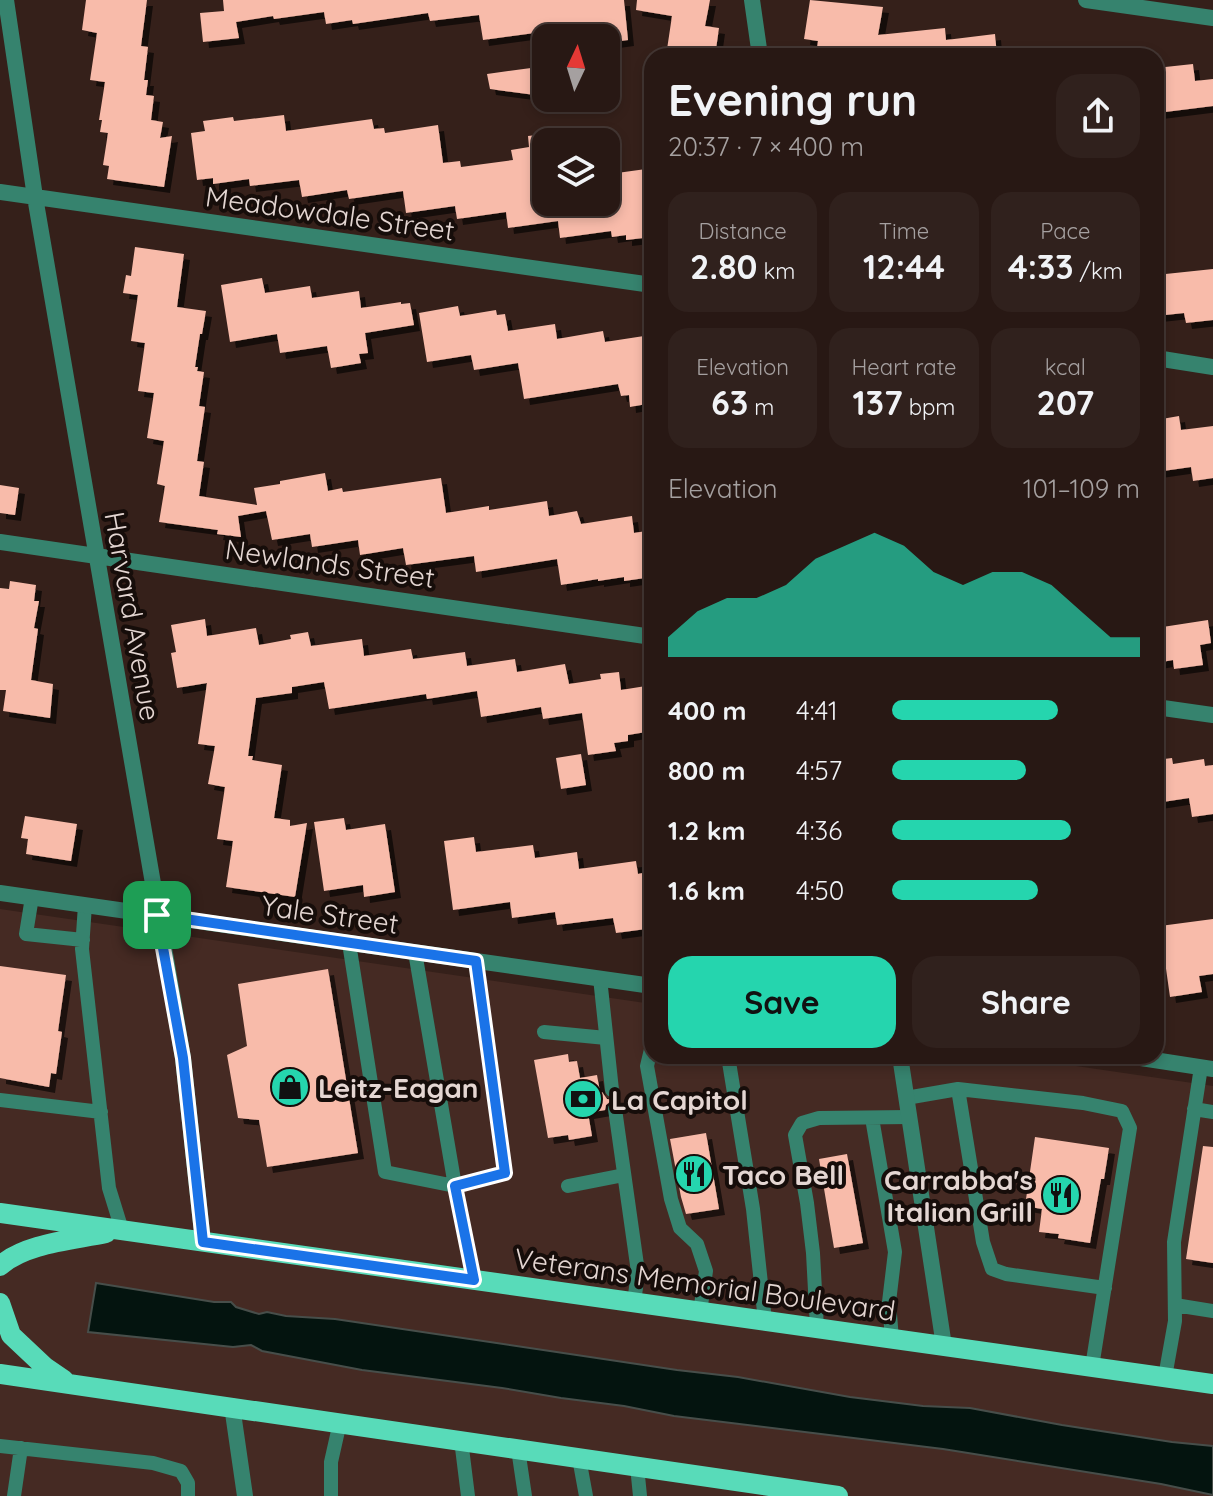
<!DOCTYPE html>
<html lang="en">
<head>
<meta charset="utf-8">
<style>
	:root { --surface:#281814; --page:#30211d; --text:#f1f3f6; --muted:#a5a0a0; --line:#443734; --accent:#25d5ae }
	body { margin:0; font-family:Quicksand,sans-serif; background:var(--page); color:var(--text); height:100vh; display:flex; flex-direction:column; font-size:30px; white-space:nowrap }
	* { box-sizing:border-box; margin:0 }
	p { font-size:26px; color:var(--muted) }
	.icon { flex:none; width:44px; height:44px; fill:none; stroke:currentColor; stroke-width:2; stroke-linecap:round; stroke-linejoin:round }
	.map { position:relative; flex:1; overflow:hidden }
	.side { position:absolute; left:644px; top:48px; width:520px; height:1016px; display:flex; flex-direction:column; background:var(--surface); border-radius:24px; box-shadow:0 4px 12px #0003,0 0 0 2px var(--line) }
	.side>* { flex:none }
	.needle { width:52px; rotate:4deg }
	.fabs { position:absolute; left:532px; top:24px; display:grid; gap:16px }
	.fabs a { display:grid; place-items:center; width:88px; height:88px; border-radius:16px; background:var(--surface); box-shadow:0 4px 12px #0003,0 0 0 2px var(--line); font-size:40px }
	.pin { position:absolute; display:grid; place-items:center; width:68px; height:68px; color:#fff; margin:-34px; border-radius:16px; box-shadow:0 4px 12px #0006 }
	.round { display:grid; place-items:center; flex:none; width:84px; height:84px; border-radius:24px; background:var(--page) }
	.headline { display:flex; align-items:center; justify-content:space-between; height:136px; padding:0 24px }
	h1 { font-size:44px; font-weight:800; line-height:60px }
	.figures { display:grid; grid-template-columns:repeat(3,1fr); gap:12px; height:136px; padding:8px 24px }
	.figures div { display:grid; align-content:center; border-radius:20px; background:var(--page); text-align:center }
	.figures b { font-size:34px; font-weight:800 }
	.figures small { font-size:22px; font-weight:400 }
	.figures p { font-size:22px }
	.chart { height:224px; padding:16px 24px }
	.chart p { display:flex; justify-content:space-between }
	.chart svg { width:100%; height:144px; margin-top:8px; fill:var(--accent); opacity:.7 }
	.cta { display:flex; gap:16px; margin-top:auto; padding:16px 24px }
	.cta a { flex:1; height:92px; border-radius:24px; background:var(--accent); color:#111; font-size:32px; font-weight:800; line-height:92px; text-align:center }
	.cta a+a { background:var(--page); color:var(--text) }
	ul { padding:0 24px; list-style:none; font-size:26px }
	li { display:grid; grid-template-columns:128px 96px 1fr; align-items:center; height:60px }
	li i { height:20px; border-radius:10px; background:var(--accent) }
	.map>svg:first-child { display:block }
	.built { fill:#452a23 }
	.water { fill:#04140f; stroke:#474e4a; stroke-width:2 }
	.building { fill:#f8bbaa; filter:url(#shadow) }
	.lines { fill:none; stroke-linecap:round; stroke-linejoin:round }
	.lane { stroke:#36836e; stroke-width:14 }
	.street { stroke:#36836e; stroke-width:16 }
	.primary { stroke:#58dbb9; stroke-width:20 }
	.route-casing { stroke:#fff; stroke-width:16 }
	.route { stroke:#1a73e8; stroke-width:10 }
	.labels { text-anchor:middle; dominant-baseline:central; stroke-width:8; stroke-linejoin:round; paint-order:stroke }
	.street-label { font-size:28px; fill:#e4d6d2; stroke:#160d0a }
	.poi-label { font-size:28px; font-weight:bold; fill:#e4d6d2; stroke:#160d0a; text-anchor:start }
</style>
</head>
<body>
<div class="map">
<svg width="1213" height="1496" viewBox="0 0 1213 1496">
	<defs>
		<filter id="shadow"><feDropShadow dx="6" dy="6" stdDeviation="0" flood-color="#0009"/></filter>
	</defs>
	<rect width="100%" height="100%" fill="#35201a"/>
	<path class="built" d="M 0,909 L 652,1004 L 652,1056 L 1008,1056 L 1213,1086 L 1213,1496 L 0,1496 Z"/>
	<path class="water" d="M 96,1283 L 214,1302 L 231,1302 L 236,1307 L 259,1314 L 267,1312 L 286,1316 L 335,1319 L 677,1370 L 738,1377 L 850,1397 L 923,1406 L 970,1408 L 1062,1425 L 1172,1442 L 1213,1446 L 1213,1495 L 1161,1484 L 943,1449 L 674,1416 L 624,1406 L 561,1398 L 502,1388 L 362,1370 L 262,1351 L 251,1345 L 233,1347 L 88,1332 Z"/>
	<path class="building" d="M 86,0 L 147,0 L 141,46 L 148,47 L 144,80 L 148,80 L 146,95 L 154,96 L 151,120 L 163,122 L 160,138 L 172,136 L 164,187 L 107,179 L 109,166 L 103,165 L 108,133 L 100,132 L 102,120 L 99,120 L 105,82 L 90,80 L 97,33 L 82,30 Z
		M 223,0 L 624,0 L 628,40 L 606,43 L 606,38 L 588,38 L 587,35 L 585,35 L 584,29 L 542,34 L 542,32 L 483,40 L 479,15 L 430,21 L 428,13 L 353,24 L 352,20 L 326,24 L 324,12 L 274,19 L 273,16 L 236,22 L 239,38 L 203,42 L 200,13 L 224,11 Z
		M 637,0 L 710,0 L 705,26 L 719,28 L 715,56 L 666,56 L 672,16 L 636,10 Z
		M 810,0 L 883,7 L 878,35 L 945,28 L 946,40 L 995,34 L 997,56 L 816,56 L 818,41 L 804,39 Z
		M 1193,64 L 1195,81 L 1213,79 L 1213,106 L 1157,113 L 1156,68 Z
		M 531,68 L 535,95 L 490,89 L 487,74 Z
		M 284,115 L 286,131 L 372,119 L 374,129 L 384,128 L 385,133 L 438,125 L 443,163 L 460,161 L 461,167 L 513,160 L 511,150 L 529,147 L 528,136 L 546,134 L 546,202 L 621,202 L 617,173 L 646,169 L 652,205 L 652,237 L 626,240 L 626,235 L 612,237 L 611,231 L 560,238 L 558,221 L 508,228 L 506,212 L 457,219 L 455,206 L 406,213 L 403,191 L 349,199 L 347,190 L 302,197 L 299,180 L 250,186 L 249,179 L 213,184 L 213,178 L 197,180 L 191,133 L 205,131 L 203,121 L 233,117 L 234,121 Z
		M 135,247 L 184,254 L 177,307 L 206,311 L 202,334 L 200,334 L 195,367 L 198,367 L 197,371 L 204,372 L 199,406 L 205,407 L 197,461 L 204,462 L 199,496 L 257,505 L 254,488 L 280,484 L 280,481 L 325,473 L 328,491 L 342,488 L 343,492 L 441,478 L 446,513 L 489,506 L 489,510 L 547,501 L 549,516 L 577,511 L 581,524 L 632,516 L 634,533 L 652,530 L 652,577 L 624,581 L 624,577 L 598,581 L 598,579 L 561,585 L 557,559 L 476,572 L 474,556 L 406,565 L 403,548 L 360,555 L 358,540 L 312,547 L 310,534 L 272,540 L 266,511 L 238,516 L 241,537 L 217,534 L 218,530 L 159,522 L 165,486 L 157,484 L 164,441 L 147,438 L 154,393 L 138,391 L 145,343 L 131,341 L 138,295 L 123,293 L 126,275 L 131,276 Z
		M 1213,269 L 1213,320 L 1186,323 L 1184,313 L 1156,316 L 1156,275 Z
		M 262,278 L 265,293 L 310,286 L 312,298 L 359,291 L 361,308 L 401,302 L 401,304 L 410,303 L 414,325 L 365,333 L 368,353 L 359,354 L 361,363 L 331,368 L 327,346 L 280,353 L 277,334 L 230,342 L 221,285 Z
		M 458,306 L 460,316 L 496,310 L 497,315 L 505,314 L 508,331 L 555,324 L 557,339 L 603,331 L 605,342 L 644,336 L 645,344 L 652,343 L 652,403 L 630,407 L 629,395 L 621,396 L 618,384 L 524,399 L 518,363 L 474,370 L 471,355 L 427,362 L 419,313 Z
		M 1179,416 L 1181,430 L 1213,426 L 1213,478 L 1193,481 L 1191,467 L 1156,472 L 1156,420 Z
		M 0,485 L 19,488 L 15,515 L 0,513 Z
		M 10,581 L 36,585 L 34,601 L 39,601 L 34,628 L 38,629 L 31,680 L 53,684 L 50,718 L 3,711 L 6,690 L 0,690 L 0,588 L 9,589 Z
		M 205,619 L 207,636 L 256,628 L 259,645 L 291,639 L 290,635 L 308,632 L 311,646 L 362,639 L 364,656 L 411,649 L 413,659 L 465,652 L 467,666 L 515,659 L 517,672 L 565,664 L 569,684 L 601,679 L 600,674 L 619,672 L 621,690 L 652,685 L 652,731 L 628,735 L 628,741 L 614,743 L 616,751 L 588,755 L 582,713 L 543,719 L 541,707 L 481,717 L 477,691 L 427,699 L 426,694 L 329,709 L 324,682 L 292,687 L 292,693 L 256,698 L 248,756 L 253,756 L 252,760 L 282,765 L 274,818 L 290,820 L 290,826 L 307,823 L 295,897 L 226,887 L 233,841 L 217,839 L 225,787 L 208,784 L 215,746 L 198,744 L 207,683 L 177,688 L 171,653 L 176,652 L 171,625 Z
		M 1208,620 L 1211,643 L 1200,645 L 1203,665 L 1174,669 L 1173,660 L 1156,663 L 1156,628 Z
		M 581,754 L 586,785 L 561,789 L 556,758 Z
		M 1172,758 L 1173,764 L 1204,759 L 1205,766 L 1213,765 L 1213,814 L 1192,817 L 1189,798 L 1156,803 L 1156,760 Z
		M 25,816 L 77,824 L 71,861 L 26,854 L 28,839 L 21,838 Z
		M 344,818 L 346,830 L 385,824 L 395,892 L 364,897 L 363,885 L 324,891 L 314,822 Z
		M 474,837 L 476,852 L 533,845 L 535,858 L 577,852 L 579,869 L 636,861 L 638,874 L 652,871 L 652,910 L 643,912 L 646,929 L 616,933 L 613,918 L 557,925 L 555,912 L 512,918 L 510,902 L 453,910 L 444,841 Z
		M 1213,919 L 1213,974 L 1199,976 L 1202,992 L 1170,997 L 1160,926 Z
		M 0,966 L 66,975 L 58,1031 L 62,1032 L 56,1074 L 51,1073 L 49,1087 L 0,1078 Z
		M 328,969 L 358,1153 L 267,1167 L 259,1120 L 238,1118 L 227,1055 L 247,1046 L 238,984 Z
		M 568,1054 L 569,1062 L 577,1061 L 580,1078 L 597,1075 L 600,1092 L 602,1092 L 607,1099 L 612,1100 L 606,1105 L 605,1110 L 588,1113 L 592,1136 L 569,1140 L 568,1135 L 548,1138 L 534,1060 Z
		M 706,1133 L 719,1209 L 686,1214 L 681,1197 L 670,1139 Z
		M 1035,1137 L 1109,1148 L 1104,1179 L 1101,1179 L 1090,1243 L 1058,1238 L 1059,1234 L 1039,1232 L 1042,1209 L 1025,1206 Z
		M 1203,1146 L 1213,1147 L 1213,1263 L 1186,1259 Z
		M 847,1154 L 863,1243 L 834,1248 L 819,1159 Z"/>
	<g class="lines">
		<path class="lane" d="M 32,897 L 26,934 L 83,940
			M 85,905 L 82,949 L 109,1188 L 122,1230
			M 349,943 L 385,1172 L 455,1186 L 474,1280
			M 415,952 L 455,1186 L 505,1173 L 476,961
			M 600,978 L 612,1090
			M 544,1032 L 606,1038
			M 652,1045 L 647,1066 L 671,1199 L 680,1228 L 697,1244 L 706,1271 L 700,1312
			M 728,1056 L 753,1209 L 765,1321
			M 958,1089 L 983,1242 L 992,1269 L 1006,1274 L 1105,1288
			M 906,1098 L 958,1089 L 1083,1103 L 1122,1111 L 1130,1128 L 1092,1367
			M 0,1100 L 101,1112
			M 615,1109 L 638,1272 L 634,1303
			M 1194,1109 L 1213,1112
			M 872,1118 L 895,1252 L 889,1302 L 892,1339
			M 568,1186 L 624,1175
			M 1175,1305 L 1213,1311
			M 817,1328 L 813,1253 L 807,1203 L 795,1135 L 802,1123 L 819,1118 L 909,1117
			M 1165,1377 L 1175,1321 L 1174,1242 L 1201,1067
			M 461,1440 L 468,1496
			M 0,1446 L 153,1463 L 181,1471 L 188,1483 L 188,1496
			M 518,1449 L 525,1496
			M 579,1458 L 586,1496
			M 637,1466 L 640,1496
			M 14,1496 L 21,1448
			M 331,1496 L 331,1462 L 340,1422"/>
		<path class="street" d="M 6,0 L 35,197 L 183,1058 L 203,1242
			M 752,0 L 760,56
			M 1086,0 L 1213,18
			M 0,192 L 652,285
			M 1156,358 L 1213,367
			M 0,542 L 652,637
			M 1156,707 L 1213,715
			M 0,893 L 652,986
			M 900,1056 L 944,1346
			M 1128,1056 L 1213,1069
			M 232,1406 L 245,1496"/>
		<path class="primary" d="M 0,1213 L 1213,1384
			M 0,1266 C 25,1243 74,1240 106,1233
			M 0,1303 L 11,1335 L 45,1367 L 64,1380
			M 0,1374 L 838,1496"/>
	</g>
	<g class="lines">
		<defs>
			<path id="route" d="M 157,915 L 476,961 L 505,1173 L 455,1186 L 474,1280 L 203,1242 L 183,1058 Z"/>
		</defs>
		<use href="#route" class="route-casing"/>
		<use href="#route" class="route"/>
	</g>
	<defs>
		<symbol id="shop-disc" viewBox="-11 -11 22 22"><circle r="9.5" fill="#25d5ae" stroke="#160d0a"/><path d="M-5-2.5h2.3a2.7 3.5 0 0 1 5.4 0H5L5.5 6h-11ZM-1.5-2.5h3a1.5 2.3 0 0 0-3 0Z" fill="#111"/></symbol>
		<symbol id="bank-disc" viewBox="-11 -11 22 22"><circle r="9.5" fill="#25d5ae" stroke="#160d0a"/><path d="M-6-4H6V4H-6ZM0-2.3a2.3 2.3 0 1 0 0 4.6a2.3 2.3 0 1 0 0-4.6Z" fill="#111"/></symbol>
		<symbol id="restaurant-disc" viewBox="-11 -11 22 22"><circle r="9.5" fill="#25d5ae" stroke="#160d0a"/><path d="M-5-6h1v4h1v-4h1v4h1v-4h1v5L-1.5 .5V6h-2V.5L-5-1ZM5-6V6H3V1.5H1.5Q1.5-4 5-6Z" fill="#111"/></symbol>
	</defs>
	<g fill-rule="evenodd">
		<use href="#shop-disc" x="268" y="1065" width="44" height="44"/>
		<use href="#bank-disc" x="561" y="1077" width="44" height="44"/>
		<use href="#restaurant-disc" x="672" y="1152" width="44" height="44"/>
		<use href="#restaurant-disc" x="1039" y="1173" width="44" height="44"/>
	</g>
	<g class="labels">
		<g class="street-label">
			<text transform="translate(330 213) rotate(8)">Meadowdale Street</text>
			<text transform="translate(330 563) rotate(8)">Newlands Street</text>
			<text transform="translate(133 616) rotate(80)">Harvard Avenue</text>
			<text transform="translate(330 914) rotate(8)">Yale Street</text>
			<text transform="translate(705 1284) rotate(8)">Veterans Memorial Boulevard</text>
		</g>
		<g class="poi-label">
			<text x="318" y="1087">Leitz-Eagan</text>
			<text x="611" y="1099">La Capitol</text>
			<text x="722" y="1174">Taco Bell</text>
			<text x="1033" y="1179" text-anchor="end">Carrabba's<tspan x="1033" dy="32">Italian Grill</tspan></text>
		</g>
	</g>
</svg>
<div class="fabs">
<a><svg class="needle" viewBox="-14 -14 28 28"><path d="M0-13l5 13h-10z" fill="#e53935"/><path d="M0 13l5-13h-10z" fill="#a5a0a0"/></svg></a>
<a><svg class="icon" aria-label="layers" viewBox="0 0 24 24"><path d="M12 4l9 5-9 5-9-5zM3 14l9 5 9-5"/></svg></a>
</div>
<div class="pin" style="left:157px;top:915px;background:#1e9e55"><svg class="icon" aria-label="arrive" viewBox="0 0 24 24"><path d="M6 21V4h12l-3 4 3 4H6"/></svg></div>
<section class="side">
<div class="headline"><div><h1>Evening run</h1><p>20:37 · 7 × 400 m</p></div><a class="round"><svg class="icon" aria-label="share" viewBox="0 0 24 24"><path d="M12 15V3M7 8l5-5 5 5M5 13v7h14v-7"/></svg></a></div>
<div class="figures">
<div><p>Distance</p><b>2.80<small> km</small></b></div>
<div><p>Time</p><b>12:44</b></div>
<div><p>Pace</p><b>4:33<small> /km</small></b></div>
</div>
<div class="figures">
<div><p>Elevation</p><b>63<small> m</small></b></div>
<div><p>Heart rate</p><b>137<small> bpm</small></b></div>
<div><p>kcal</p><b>207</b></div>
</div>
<div class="chart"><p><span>Elevation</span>101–109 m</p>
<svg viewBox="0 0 160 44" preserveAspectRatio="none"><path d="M0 44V38L10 30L20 26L30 26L40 22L50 14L60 10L70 6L80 10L90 18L100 22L110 18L120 18L130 22L140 30L150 38L160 38V44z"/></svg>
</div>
<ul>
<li><b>400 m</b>4:41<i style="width:67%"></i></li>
<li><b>800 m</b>4:57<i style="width:54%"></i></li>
<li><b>1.2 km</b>4:36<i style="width:72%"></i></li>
<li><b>1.6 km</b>4:50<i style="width:59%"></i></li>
</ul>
<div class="cta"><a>Save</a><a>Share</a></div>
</section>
</div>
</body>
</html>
